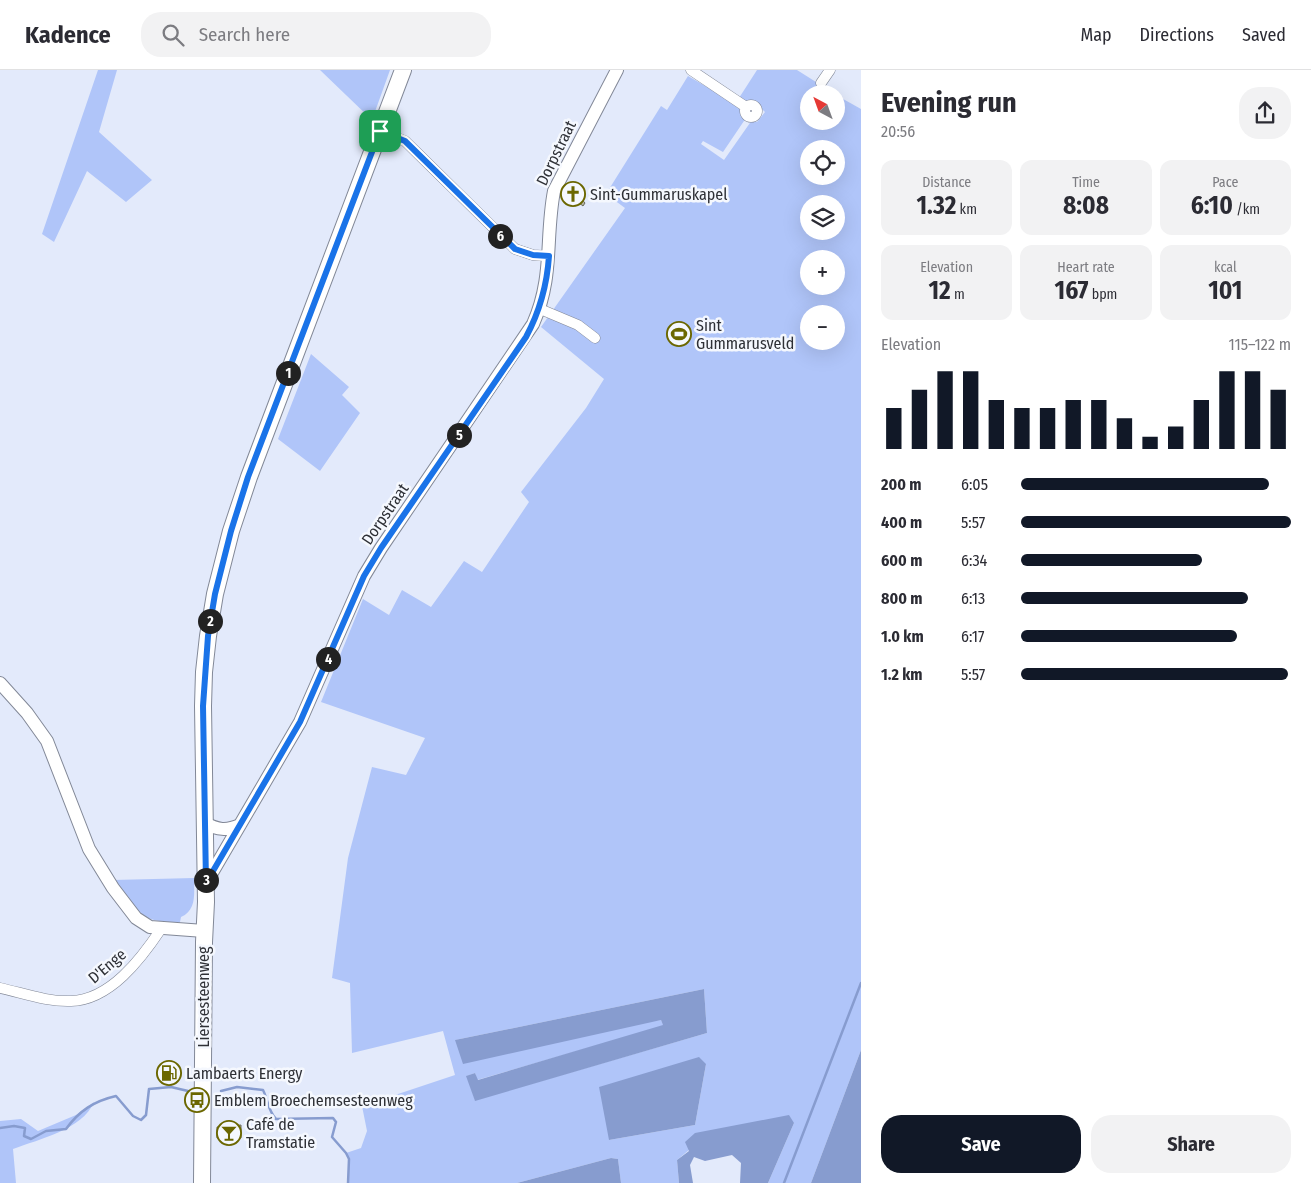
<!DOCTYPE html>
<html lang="en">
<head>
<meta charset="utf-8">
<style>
	:root { --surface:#fff; --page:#f2f2f3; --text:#2b2b33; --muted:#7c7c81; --line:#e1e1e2; --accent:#111827 }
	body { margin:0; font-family:"Fira Sans Condensed",sans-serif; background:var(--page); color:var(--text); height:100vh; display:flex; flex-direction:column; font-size:19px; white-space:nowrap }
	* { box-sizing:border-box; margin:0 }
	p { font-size:16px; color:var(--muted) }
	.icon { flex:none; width:28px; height:28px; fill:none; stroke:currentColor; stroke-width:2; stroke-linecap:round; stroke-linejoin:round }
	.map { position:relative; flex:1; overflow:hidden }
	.details { display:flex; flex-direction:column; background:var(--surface); width:450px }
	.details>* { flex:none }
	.needle { width:32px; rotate:319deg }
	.buttons { position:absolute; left:800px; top:15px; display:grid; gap:10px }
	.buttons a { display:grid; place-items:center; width:45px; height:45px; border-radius:50%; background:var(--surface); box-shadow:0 5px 20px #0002; font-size:25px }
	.pin { position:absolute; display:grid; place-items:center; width:42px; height:42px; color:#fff; margin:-21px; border-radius:10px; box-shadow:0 2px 8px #0006 }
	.km { position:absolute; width:25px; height:25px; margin:-12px; border-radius:50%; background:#222; color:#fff; font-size:14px; line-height:25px; text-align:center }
	.round { display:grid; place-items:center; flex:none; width:52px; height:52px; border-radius:20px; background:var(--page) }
	.head { display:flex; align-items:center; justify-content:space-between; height:85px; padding:0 20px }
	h1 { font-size:28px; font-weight:700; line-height:38px }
	.stats { display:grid; grid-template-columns:repeat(3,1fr); gap:8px; height:85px; padding:5px 20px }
	.stats div { display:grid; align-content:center; border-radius:12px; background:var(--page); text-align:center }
	.stats b { font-size:25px; font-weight:700 }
	.stats small { font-size:14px; font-weight:400 }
	.stats p { font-size:14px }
	.chart { height:140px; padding:10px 20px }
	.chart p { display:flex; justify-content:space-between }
	.chart svg { width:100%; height:90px; margin-top:5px; stroke:var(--accent); stroke-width:6 }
	.cta { display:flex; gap:10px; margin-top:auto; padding:10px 20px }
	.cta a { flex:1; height:58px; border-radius:20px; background:var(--accent); color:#fff; font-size:20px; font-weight:700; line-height:58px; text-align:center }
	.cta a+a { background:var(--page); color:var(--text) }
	ul { padding:0 20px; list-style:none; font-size:16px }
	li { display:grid; grid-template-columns:80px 60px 1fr; align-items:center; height:38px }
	li i { height:12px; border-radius:6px; background:var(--accent) }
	header { display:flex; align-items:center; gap:30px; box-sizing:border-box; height:70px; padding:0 25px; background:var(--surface); border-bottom:1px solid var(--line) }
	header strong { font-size:24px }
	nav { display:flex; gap:28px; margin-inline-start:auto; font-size:18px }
	.search { width:350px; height:45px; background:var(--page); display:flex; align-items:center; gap:12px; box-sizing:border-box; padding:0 18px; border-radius:20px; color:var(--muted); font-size:19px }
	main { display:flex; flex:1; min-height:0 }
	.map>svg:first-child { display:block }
	.green { fill:#b0c5f9; fill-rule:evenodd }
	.water { fill:#879ccf }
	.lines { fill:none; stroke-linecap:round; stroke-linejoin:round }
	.stream { stroke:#879ccf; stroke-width:2.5 }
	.building { fill:#b4b4a3; stroke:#69695a }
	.minor-casing { stroke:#828897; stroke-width:11 }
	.tertiary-casing { stroke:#828897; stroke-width:14 }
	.primary-casing { stroke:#828897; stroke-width:18 }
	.minor { stroke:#fff; stroke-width:10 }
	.tertiary { stroke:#fff; stroke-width:12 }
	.primary { stroke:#fff; stroke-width:16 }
	.route-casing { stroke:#fff; stroke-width:10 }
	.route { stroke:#1a73e8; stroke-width:6 }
	.labels { text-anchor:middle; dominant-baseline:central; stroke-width:5; stroke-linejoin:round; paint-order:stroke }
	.street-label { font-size:16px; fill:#2e3036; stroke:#f5f8fe }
	.poi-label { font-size:16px; fill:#2e3036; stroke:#f5f8fe; text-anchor:start }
</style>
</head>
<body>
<header>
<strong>Kadence</strong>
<div class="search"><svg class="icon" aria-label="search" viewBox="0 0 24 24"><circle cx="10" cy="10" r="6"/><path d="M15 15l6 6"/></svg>Search here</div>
<nav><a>Map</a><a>Directions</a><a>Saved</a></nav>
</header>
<main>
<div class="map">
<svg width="861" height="1113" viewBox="0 0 861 1113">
	<rect width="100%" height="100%" fill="#e3eafb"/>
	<path class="green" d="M 98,0 L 117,0 L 99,62 L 152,110 L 126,132 L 87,101 L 54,172 L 42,164 Z
		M 320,0 L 390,0 L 372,50 Z
		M 757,0 L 797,0 L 835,24 L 809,24 L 809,51 L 836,51 L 836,25 L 861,39 L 861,980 L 811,1113 L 768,1113 L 794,1053 L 689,1080 L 677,1090 L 679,1113 L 621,1113 L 618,1089 L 611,1088 L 517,1113 L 348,1113 L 349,1089 L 346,1083 L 361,1078 L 367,1061 L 362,1036 L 455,1005 L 443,961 L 352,983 L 350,913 L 332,908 L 348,788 L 372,697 L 406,705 L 425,668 L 321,632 L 363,529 L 389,545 L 402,520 L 431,537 L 464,491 L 482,502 L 529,432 L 521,422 L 586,338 L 604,309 L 541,257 L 625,138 L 606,124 L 661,36 L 667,40 L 688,6 L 743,38 L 742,42 L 746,48 L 723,82 L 703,71 L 701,74 L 724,90 L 752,50 L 757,52 L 765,42 L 754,31 L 745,32 L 739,28 ZM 809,79 L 836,79 L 836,106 L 809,106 ZM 809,134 L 836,134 L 836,161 L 809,161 ZM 809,189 L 836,189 L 836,216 L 809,216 ZM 809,244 L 836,244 L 836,271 L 809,271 ZM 704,919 L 707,963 L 475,1030 L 467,1006 L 475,1003 L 477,1010 L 664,956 L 661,950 L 455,970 ZM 706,994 L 695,1055 L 609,1070 Z
		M 311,284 L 349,317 L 342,325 L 360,343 L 320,401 L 278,369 Z
		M 194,808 C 194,823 197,840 181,847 L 180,852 C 139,853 136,841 113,810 Z
		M 94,1032 C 82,1060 39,1069 13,1079 L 16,1113 L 0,1113 L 0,1051 L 21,1049 L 38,1061 L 76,1045 Z"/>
	<path class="water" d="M 704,919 L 707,963 L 475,1031 L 466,1006 L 475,1003 L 478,1010 L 663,955 L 661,950 L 463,994 L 455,970 Z
		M 861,980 L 861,1113 L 811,1113 Z
		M 699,987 L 706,994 L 695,1055 L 609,1070 L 599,1017 Z
		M 789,1045 L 794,1053 L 768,1113 L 740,1113 L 741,1093 L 732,1085 L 705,1091 L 694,1087 L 690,1095 L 693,1113 L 679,1113 L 677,1090 L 689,1081 L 685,1072 L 695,1063 Z
		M 611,1088 L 618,1089 L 621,1113 L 517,1113 Z"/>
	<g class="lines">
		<path class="stream" d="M 221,1021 L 237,1017 L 263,1020 C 268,1030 268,1041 276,1049 L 333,1048 L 336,1052 L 332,1067 L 346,1083 L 349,1089 L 348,1113
			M 0,1058 L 14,1056 L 25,1058 L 24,1066 L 31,1069 L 46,1061 L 66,1059 C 79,1041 94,1031 116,1026 L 133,1046 L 141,1050 L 146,1045 L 149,1019 L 171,1017 L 188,1021
			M 784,1113 L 861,913"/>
	</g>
	<path class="building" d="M 572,118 L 585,133 L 583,136 L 567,123 Z
		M 241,1055 L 241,1068 L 217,1068 L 217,1057 Z"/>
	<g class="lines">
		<defs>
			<path id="minor" d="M 691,0 L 746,37
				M 821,13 L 830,0
				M745 41a6 6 0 1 1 12 0a6 6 0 1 1-12 0Z
				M 380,61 L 405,71 L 515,179 L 533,185 L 549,186
				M 540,239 L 578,255 L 595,268
				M 0,918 C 23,923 47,932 71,931 C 110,930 141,889 161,859"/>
			<path id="tertiary" d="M 0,613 L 27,643 L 47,671 L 89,779 L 113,818 L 136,848 L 150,857 L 204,861
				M 205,753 C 218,760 226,761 240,755
				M 206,813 L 300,652 L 364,506 L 381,478 L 533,254 C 554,207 545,168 554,121 L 617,0"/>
			<path id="primary" d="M 202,1113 L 204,872 L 206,832 L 203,636 L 204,602 L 208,566 L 215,524 L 231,461 L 249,407 L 403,0"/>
		</defs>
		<use href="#minor" class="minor-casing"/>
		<use href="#tertiary" class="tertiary-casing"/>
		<use href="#primary" class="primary-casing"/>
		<use href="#minor" class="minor"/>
		<use href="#tertiary" class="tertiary"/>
		<use href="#primary" class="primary"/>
	</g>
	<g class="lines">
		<defs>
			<path id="route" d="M 380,61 L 405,71 L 515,179 L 533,185 L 549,186 C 547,215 540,241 526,267 L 381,478 L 364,506 L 300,652 L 206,813 L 203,636 L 208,566 L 215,524 L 231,461 L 248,407 Z"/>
		</defs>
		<use href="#route" class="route-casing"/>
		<use href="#route" class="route"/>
	</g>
	<defs>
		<symbol id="church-ring" viewBox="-11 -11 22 22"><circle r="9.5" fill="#f5f8fe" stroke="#6b6700" stroke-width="1.5"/><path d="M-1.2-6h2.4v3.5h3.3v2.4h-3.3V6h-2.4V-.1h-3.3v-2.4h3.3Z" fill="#6b6700"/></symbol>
		<symbol id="stadium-ring" viewBox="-11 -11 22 22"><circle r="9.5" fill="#f5f8fe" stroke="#6b6700" stroke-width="1.5"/><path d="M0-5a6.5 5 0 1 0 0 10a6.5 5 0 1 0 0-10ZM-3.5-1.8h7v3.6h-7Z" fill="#6b6700"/></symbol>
		<symbol id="fuel-ring" viewBox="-11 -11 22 22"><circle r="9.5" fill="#f5f8fe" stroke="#6b6700" stroke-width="1.5"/><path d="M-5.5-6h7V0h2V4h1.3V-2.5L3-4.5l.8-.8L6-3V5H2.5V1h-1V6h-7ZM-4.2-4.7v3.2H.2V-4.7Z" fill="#6b6700"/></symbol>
		<symbol id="bus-ring" viewBox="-11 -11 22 22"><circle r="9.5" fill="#f5f8fe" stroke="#6b6700" stroke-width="1.5"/><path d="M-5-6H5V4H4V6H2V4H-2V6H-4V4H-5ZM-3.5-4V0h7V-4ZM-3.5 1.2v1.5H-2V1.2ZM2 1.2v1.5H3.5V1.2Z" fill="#6b6700"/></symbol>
		<symbol id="bar-ring" viewBox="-11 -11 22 22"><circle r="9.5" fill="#f5f8fe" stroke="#6b6700" stroke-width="1.5"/><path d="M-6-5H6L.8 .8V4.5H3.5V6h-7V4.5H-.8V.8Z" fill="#6b6700"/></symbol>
	</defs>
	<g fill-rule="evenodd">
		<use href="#church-ring" x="559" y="110" width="28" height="28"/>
		<use href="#stadium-ring" x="665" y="250" width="28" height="28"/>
		<use href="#fuel-ring" x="155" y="989" width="28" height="28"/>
		<use href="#bus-ring" x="183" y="1016" width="28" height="28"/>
		<use href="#bar-ring" x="215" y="1049" width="28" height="28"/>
	</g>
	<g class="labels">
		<g class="street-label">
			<text transform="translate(556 83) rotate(-64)">Dorpstraat</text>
			<text transform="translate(385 444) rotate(-56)">Dorpstraat</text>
			<text transform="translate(107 896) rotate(-40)">D'Enge</text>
			<text transform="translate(203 927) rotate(-90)">Liersesteenweg</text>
		</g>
		<g class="poi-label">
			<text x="590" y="124">Sint-Gummaruskapel</text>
			<text x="696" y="255">Sint<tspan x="696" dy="18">Gummarusveld</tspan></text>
			<text x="186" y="1003">Lambaerts Energy</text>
			<text x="214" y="1030">Emblem Broechemsesteenweg</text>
			<text x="246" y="1054">Café de<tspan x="246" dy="18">Tramstatie</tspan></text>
		</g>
	</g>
</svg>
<div class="buttons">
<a><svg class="needle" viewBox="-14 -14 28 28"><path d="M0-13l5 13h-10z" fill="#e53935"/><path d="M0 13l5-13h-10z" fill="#7c7c81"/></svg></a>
<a><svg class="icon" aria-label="locate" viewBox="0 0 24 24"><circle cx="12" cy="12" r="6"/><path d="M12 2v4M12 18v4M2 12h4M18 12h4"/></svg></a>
<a><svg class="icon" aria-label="layers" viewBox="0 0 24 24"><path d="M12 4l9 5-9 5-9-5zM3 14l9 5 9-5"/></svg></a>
<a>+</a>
<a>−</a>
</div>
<div class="pin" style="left:380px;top:61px;background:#1e9e55"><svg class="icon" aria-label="arrive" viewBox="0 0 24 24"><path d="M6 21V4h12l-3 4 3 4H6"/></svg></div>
<b class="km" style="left:288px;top:303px">1</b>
<b class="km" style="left:210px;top:551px">2</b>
<b class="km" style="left:206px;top:810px">3</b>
<b class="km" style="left:328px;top:589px">4</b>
<b class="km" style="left:459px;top:365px">5</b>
<b class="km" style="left:500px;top:166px">6</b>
</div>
<section class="details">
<div class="head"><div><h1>Evening run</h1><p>20:56</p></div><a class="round"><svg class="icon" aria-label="share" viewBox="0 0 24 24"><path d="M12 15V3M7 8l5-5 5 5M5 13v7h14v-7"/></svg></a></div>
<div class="stats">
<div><p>Distance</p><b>1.32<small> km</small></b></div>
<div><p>Time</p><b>8:08</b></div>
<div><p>Pace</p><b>6:10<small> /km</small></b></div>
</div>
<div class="stats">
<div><p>Elevation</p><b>12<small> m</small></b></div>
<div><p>Heart rate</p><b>167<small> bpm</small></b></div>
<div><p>kcal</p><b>101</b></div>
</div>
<div class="chart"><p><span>Elevation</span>115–122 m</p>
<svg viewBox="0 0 160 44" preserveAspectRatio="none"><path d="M5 44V24M15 44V15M25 44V6M35 44V6M45 44V20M55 44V24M65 44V24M75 44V20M85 44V20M95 44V29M105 44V38M115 44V33M125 44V20M135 44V6M145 44V6M155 44V15"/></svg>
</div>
<ul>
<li><b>200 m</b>6:05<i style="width:92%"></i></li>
<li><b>400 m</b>5:57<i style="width:100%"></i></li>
<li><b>600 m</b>6:34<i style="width:67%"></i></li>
<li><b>800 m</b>6:13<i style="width:84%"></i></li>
<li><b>1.0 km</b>6:17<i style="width:80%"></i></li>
<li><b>1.2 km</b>5:57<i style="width:99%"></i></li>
</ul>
<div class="cta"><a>Save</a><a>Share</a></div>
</section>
</main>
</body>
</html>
